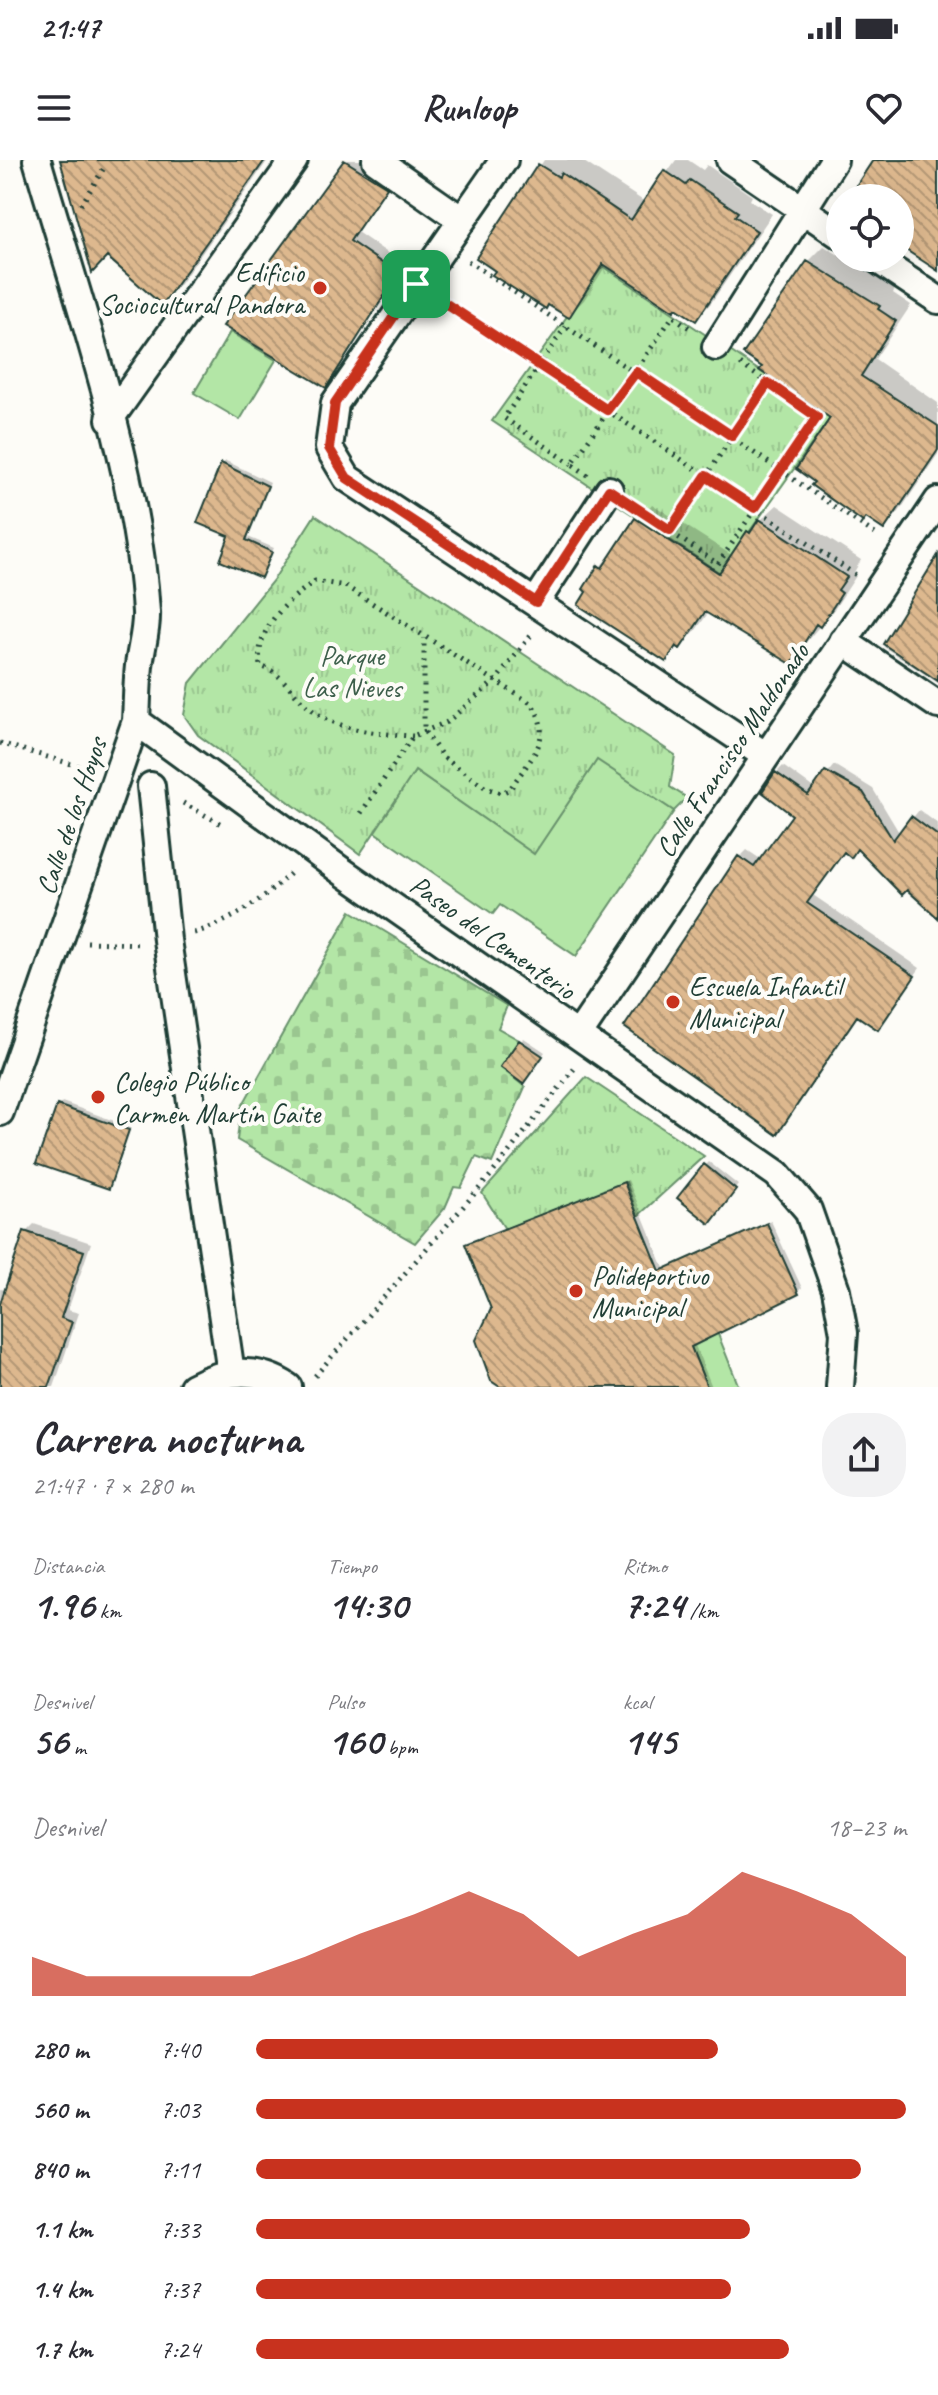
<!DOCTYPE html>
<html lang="es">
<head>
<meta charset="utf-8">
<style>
	:root { --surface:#fff; --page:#f2f2f3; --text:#2b2b33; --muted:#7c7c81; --accent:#c8321e }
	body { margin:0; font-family:Caveat,sans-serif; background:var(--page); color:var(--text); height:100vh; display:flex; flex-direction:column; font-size:30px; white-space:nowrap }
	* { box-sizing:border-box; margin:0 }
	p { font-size:26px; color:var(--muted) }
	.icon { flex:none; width:44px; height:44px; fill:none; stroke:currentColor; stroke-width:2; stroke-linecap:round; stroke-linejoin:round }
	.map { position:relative; height:1227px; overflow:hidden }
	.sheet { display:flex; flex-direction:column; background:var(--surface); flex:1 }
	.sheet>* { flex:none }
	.controls { position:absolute; left:826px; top:24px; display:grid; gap:16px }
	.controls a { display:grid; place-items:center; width:88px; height:88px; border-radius:50%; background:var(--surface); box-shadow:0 8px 32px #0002; font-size:40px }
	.pin { position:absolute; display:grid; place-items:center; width:68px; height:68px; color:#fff; margin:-34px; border-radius:16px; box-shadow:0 4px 12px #0006 }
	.round { display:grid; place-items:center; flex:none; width:84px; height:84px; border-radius:32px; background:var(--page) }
	.headline { display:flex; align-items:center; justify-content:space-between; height:136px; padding:0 32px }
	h1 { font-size:44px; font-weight:700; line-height:60px }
	.figures { display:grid; grid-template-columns:repeat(3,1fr); gap:12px; height:136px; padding:8px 32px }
	.figures div { display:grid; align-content:center }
	.figures b { font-size:40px; font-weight:700 }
	.figures small { font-size:22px; font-weight:400 }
	.figures p { font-size:22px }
	.chart { height:224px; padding:16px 32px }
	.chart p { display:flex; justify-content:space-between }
	.chart svg { width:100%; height:144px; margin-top:8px; fill:var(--accent); opacity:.7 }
	ul { padding:0 32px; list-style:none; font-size:26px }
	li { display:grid; grid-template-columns:128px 96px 1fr; align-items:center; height:60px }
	li i { height:20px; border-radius:10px; background:var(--accent) }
	.status { display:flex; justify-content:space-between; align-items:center; height:56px; padding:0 40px; background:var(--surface); direction:ltr }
	.status svg { height:22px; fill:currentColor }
	header { display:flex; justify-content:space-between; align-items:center; height:104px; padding:0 32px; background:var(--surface); font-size:36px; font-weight:700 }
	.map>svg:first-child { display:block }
	.green { fill:#b3e6a6; stroke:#69926d; stroke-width:2 }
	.cemetery { fill:url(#cemetery-stones); stroke:#69926d; stroke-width:2 }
	.park { fill:url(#park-tufts); stroke:#69926d; stroke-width:2 }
	.shadow { fill:#0003 }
	.building { fill:url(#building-back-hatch); stroke:#1f3d34; stroke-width:2 }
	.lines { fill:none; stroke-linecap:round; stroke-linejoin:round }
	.street-casing { stroke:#1f3d34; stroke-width:32 }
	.path { stroke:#1f3d34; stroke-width:5; stroke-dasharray:2 6; stroke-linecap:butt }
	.street { stroke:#fdfcf7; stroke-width:26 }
	.route-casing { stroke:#fff; stroke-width:16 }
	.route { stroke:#c8321e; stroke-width:10 }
	.poi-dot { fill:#c8321e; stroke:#fdfcf7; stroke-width:3 }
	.labels { text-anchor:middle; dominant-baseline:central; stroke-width:8; stroke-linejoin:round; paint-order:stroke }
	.poi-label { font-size:28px; fill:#1f3d34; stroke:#fdfcf7; text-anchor:start }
	.park-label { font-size:28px; fill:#3d5f4b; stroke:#fdfcf7 }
	.street-label { font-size:28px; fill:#1f3d34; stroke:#fdfcf7 }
</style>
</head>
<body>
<div class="status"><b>21:47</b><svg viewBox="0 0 49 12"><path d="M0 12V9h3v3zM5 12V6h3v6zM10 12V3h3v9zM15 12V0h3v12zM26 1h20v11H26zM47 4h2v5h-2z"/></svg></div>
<header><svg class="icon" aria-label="menu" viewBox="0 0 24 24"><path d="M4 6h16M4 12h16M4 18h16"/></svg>Runloop<svg class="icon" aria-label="heart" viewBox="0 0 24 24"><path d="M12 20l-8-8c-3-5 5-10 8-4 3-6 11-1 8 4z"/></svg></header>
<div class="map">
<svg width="938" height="1227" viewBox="0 0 938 1227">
	<defs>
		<pattern id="cemetery-stones" width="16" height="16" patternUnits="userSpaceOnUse" patternTransform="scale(2)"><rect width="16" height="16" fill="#b3e6a6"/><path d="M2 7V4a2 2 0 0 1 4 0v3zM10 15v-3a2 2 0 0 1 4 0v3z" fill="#9ac690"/></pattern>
		<pattern id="park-tufts" width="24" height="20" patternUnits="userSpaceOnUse" patternTransform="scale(2)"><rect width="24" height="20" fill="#b3e6a6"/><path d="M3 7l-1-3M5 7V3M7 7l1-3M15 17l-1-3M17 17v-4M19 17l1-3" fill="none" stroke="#9ac690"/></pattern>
		<pattern id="building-back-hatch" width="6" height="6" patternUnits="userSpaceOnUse" patternTransform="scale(2)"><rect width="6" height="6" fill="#ddb88e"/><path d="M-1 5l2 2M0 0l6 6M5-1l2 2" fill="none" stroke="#b39775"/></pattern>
	</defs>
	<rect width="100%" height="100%" fill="#fdfcf7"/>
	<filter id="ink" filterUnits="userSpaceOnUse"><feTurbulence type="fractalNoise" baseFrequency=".0125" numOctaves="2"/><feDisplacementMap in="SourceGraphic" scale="16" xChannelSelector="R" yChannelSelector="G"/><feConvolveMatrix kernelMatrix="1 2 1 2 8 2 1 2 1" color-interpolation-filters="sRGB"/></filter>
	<g filter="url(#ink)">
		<path class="green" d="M 230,172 L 276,200 L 240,260 L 194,233 Z
			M 597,599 L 674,651 L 576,796 L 500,745 L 493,754 L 373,671 L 415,611 L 534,693 Z
			M 688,1099 L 739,1227 L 707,1227 L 662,1114 Z"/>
		<path class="cemetery" d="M 351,751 L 507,846 L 498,868 L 519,880 L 500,907 L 525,927 L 492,1003 L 476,997 L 461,1028 L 454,1027 L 445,1048 L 415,1083 L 237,980 L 241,948 Z"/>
		<path class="park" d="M 603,106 L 812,246 L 833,254 L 720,413 L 492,261 Z
			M 315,355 L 675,595 L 670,627 L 687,638 L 674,651 L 597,600 L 534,694 L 415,611 L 360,694 L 198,575 L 184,555 L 190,523 L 274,419 Z
			M 586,917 L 704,996 L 638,1056 L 626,1022 L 505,1069 L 482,1033 Z"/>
		<path class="shadow" d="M 62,0 L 268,0 L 180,124 L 162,142 Z
			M 346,0 L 368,0 L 394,18 L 357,72 L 405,105 L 325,226 L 225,166 Z
			M 544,0 L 581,0 L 645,42 L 676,0 L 688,0 L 703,10 L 707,5 L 752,36 L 750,40 L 772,54 L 711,143 L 695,159 L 607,104 L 584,140 L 568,156 L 479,97 Z
			M 824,86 L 895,129 L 893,133 L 911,145 L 875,199 L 938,243 L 938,294 L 899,352 L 884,368 L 833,257 L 808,102 Z
			M 226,301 L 270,322 L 248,377 L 274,388 L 261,416 L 232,375 L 222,304 Z
			M 652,344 L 733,396 L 748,372 L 777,345 L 861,400 L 853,414 L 856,416 L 835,448 L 790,501 L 709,452 L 696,470 L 665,500 L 600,407 Z
			M 938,402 L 938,523 L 884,487 Z
			M 834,605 L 873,629 L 900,674 L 919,650 L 938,664 L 938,739 L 858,687 L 845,691 L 813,735 L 920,808 L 878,868 L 858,855 L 777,972 L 627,866 L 740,697 L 747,690 L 762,700 L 795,654 L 776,613 L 783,606 L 815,629 Z
			M 524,878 L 545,892 L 526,918 L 520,882 Z
			M 62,942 L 131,967 L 108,1027 L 59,946 Z
			M 709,1002 L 738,1025 L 714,1057 L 705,1006 Z
			M 628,1020 L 664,1108 L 771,1061 L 802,1128 L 694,1183 L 712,1227 L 506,1227 L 493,1149 L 467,1085 Z
			M 34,1064 L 91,1083 L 68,1150 L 79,1153 L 54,1227 L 0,1227 L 0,1129 L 7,1130 L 26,1072 Z"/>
		<path class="building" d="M 60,0 L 265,0 L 162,145 L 107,97 L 92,113 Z
			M 344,0 L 387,27 L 350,81 L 398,114 L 326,228 L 223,166 Z
			M 873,0 L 938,0 L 938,111 L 900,86 L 900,38 L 848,38 Z
			M 538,4 L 559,17 L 561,13 L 631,60 L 664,10 L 686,25 L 690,20 L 738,52 L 735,56 L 757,71 L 696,161 L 676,148 L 674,151 L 603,104 L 569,158 L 548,145 L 546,149 L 492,115 L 495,111 L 476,98 Z
			M 807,101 L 880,146 L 878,149 L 896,161 L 861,216 L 938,266 L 938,290 L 884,370 L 866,358 L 863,362 L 811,325 L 814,322 L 796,309 L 830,258 L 759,210 L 762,207 L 743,194 Z
			M 221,303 L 268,326 L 246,380 L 272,392 L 261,418 L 220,401 L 229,376 L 197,363 Z
			M 635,358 L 719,413 L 747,371 L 750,373 L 759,359 L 847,417 L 838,430 L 842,433 L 820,467 L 816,464 L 791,504 L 705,452 L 680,489 L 676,486 L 666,502 L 578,445 L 586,432 L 583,429 L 598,405 L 602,408 Z
			M 938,395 L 938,521 L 883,484 Z
			M 825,611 L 863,632 L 893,680 L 911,656 L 938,676 L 938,758 L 907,730 L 902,735 L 857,689 L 851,698 L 844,692 L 807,743 L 915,816 L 878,870 L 857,856 L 777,975 L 624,867 L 738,696 L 754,707 L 792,655 L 762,632 L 775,612 L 808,635 Z
			M 519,880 L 543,896 L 523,924 L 500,907 Z
			M 57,945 L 129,970 L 109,1029 L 36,1004 Z
			M 704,1004 L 736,1030 L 710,1064 L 677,1038 Z
			M 624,1022 L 660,1111 L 767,1063 L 799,1134 L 691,1187 L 707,1227 L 500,1227 L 491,1221 L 476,1180 L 491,1149 L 465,1084 Z
			M 24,1071 L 84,1091 L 61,1158 L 72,1162 L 49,1227 L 0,1227 L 0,1144 Z"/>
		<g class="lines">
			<defs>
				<path id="street" d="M 376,0 L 462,60
					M 504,0 L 335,243 L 329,288 L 347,318 L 766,596
					M 730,0 L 840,75
					M 875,98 L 938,140
					M 716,187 L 834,0
					M 110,259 L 294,0
					M 536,442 L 609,330
					M 843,481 L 938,545
					M 136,561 L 343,712 L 777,1014 L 808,1050 L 836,1130 L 844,1173 L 840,1227
					M 151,626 L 167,780 L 231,1213
					M 579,874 L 938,341
					M 0,952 L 136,561 C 137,543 137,524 139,506 C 141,488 147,469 146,452 C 137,305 78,142 37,0
					M 193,1227 C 224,1210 257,1206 288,1227"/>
			</defs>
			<use href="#street" class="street-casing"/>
			<path class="path" d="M 81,45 L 104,8
				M 468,101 L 878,376
				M 440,140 L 856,415
				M 566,166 L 504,258 L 572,304
				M 588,315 L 572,304 L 673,156 L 692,170
				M 632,346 L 718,404 L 817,257 L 768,223
				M 670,370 L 768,223 L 740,204
				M 413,576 C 379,574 340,571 312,550 C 292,535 285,514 260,506 C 255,468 286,442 315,421 L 345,426 L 532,544 C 555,580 530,598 510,629 L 501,633 L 486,628 L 443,597 L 424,571 L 424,478
				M 0,583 L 88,609
				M 183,643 L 223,665
				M 361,653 L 413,576 L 447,562 L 497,519 L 532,474
				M 194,773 C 234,761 263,739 293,711
				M 87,782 L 141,784
				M 315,1216 L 491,1015 L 574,909"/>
			<use href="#street" class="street"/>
		</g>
	</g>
	<g class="lines" filter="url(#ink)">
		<defs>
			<path id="route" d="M 416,124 L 607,250 L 636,212 L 732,276 L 768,223 L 817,257 L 755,348 L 706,316 L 670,370 L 609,330 L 536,442 L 347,318 L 329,288 L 335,243 Z"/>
		</defs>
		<use href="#route" class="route-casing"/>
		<use href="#route" class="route"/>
	</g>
	<g class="poi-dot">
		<circle cx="320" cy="128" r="8"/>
		<circle cx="673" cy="842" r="8"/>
		<circle cx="98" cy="937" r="8"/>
		<circle cx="576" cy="1131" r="8"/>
	</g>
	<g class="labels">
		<g class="poi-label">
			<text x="304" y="112" text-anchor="end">Edificio<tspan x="304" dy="32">Sociocultural Pandora</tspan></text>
			<text x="689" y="826">Escuela Infantil<tspan x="689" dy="32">Municipal</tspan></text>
			<text x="114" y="921">Colegio Público<tspan x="114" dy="32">Carmen Martín Gaite</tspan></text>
			<text x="592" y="1115">Polideportivo<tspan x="592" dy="32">Municipal</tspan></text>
		</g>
		<g class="park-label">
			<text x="352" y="495">Parque<tspan x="352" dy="32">Las Nieves</tspan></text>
		</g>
		<g class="street-label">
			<text transform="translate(732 590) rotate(-56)">Calle Francisco Maldonado</text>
			<text transform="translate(71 656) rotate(-71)">Calle de los Hoyos</text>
			<text transform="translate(493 777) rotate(35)">Paseo del Cementerio</text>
		</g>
	</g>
</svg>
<div class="controls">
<a><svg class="icon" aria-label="locate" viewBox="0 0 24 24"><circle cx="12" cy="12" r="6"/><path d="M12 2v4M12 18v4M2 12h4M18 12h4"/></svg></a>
</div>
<div class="pin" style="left:416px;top:124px;background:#1e9e55"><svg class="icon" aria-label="arrive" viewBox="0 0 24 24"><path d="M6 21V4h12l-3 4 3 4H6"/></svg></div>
</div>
<section class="sheet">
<div class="headline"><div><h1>Carrera nocturna</h1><p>21:47 · 7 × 280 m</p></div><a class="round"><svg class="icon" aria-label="share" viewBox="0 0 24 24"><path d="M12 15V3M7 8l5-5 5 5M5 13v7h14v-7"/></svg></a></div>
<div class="figures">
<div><p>Distancia</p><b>1.96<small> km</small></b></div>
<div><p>Tiempo</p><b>14:30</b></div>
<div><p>Ritmo</p><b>7:24<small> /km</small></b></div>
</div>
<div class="figures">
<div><p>Desnivel</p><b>56<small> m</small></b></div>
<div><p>Pulso</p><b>160<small> bpm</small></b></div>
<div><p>kcal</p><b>145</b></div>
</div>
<div class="chart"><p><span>Desnivel</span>18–23 m</p>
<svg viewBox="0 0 160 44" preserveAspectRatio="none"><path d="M0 44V32L10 38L20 38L30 38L40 38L50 32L60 25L70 19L80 12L90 19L100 32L110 25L120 19L130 6L140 12L150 19L160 32V44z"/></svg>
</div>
<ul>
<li><b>280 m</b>7:40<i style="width:71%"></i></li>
<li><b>560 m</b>7:03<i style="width:100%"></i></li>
<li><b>840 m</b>7:11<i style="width:93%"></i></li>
<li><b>1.1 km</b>7:33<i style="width:76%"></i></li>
<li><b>1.4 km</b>7:37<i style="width:73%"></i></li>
<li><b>1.7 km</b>7:24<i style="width:82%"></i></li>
</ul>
</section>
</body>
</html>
